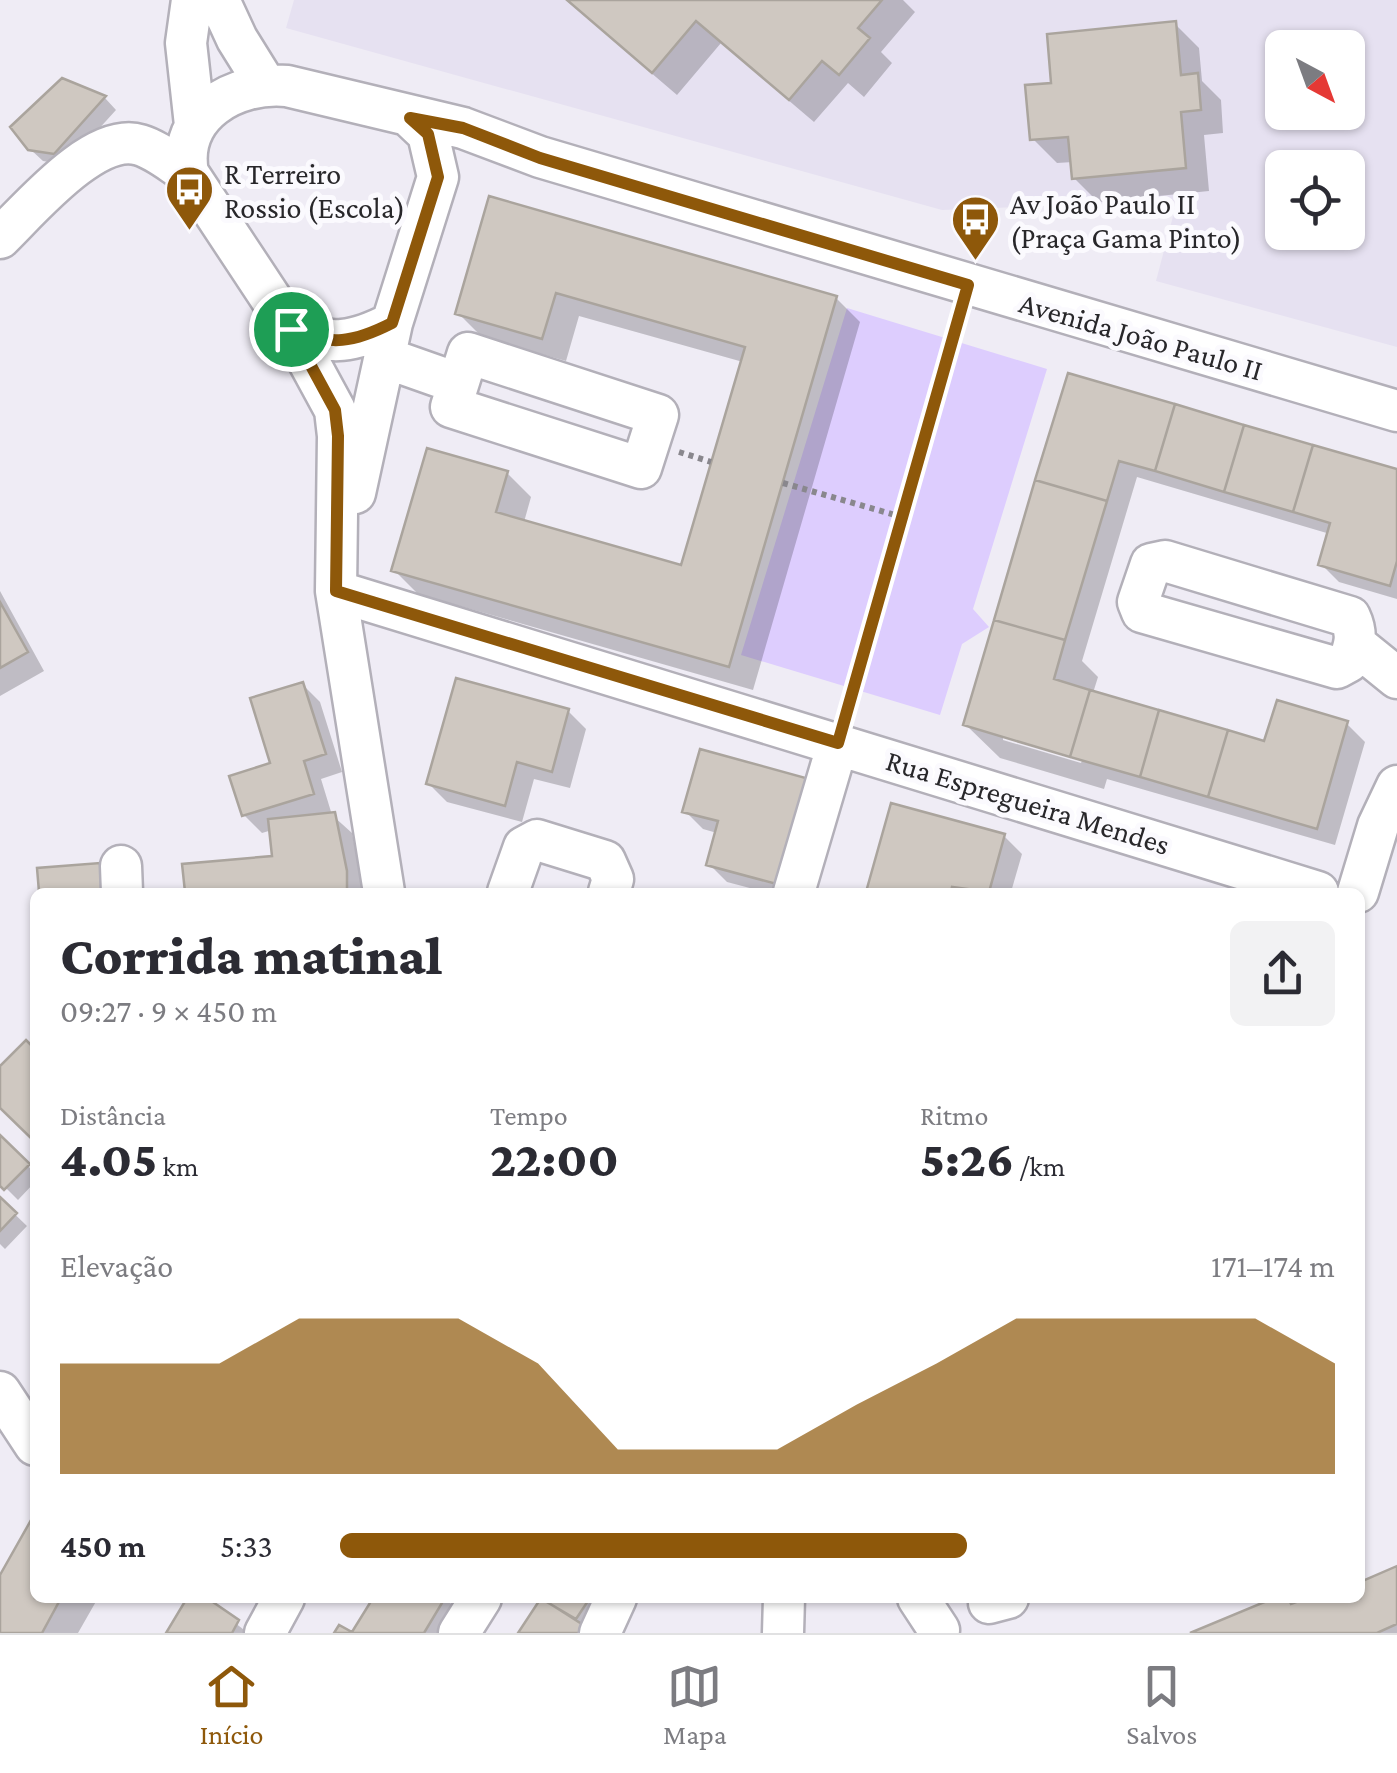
<!DOCTYPE html>
<html lang="pt">
<head>
<meta charset="utf-8">
<style>
	:root { --surface:#fff; --page:#f2f2f3; --text:#2b2b33; --muted:#7c7c81; --line:#e1e1e2; --accent:#8e580a }
	body { margin:0; font-family:"Crimson Pro",serif; background:var(--page); color:var(--text); height:100vh; display:flex; flex-direction:column; font-size:38px; white-space:nowrap }
	* { box-sizing:border-box; margin:0 }
	p { font-size:32px; color:var(--muted) }
	.icon { flex:none; width:55px; height:55px; fill:none; stroke:currentColor; stroke-width:2; stroke-linecap:round; stroke-linejoin:round }
	.map { position:relative; flex:1; overflow:hidden }
	.sheet { position:absolute; left:30px; top:888px; width:1335px; height:715px; display:flex; flex-direction:column; background:var(--surface); border-radius:15px; box-shadow:0 2px 8px #0004 }
	.sheet>* { flex:none }
	.needle { width:65px; rotate:139deg }
	.tools { position:absolute; left:1265px; top:30px; display:grid; gap:20px }
	.tools a { display:grid; place-items:center; width:100px; height:100px; border-radius:15px; background:var(--surface); box-shadow:0 2px 8px #0004; font-size:50px }
	.pin { position:absolute; display:grid; place-items:center; width:85px; height:85px; color:#fff; margin:-42px; border:5px solid #fff; border-radius:50%; box-shadow:0 2px 10px #0007 }
	.round { display:grid; place-items:center; flex:none; width:105px; height:105px; border-radius:15px; background:var(--page) }
	.head { display:flex; align-items:center; justify-content:space-between; height:170px; padding:0 30px }
	h1 { font-size:55px; font-weight:800; line-height:75px }
	.stats { display:grid; grid-template-columns:repeat(3,1fr); gap:15px; height:170px; padding:10px 30px }
	.stats div { display:grid; align-content:center }
	.stats b { font-size:50px; font-weight:800 }
	.stats small { font-size:28px; font-weight:400 }
	.stats p { font-size:28px }
	.chart { height:280px; padding:20px 30px }
	.chart p { display:flex; justify-content:space-between }
	.chart svg { width:100%; height:180px; margin-top:10px; fill:var(--accent); opacity:.7 }
	ul { padding:0 30px; list-style:none; font-size:32px }
	li { display:grid; grid-template-columns:160px 120px 1fr; align-items:center; height:75px }
	li i { height:25px; border-radius:12px; background:var(--accent) }
	.tab-bar { display:flex; justify-content:space-around; align-items:center; height:140px; border-top:2px solid var(--line); background:var(--surface); font-size:28px; color:var(--muted) }
	.tab-bar a { display:grid; justify-items:center; gap:5px }
	.tab-bar .on { color:var(--accent) }
	.map>svg:first-child { display:block }
	.built { fill:#e6e1f1; fill-rule:evenodd }
	.green { fill:#ddcdfe }
	.shadow { fill:#0003; fill-rule:evenodd }
	.building { fill:#cfc8c1; stroke:#aaa49d; stroke-width:2.5 }
	.lines { fill:none; stroke-linecap:round; stroke-linejoin:round }
	.minor-casing { stroke:#b3b0b9; stroke-width:45 }
	.path { stroke:#89878d; stroke-width:6; stroke-dasharray:5 5; stroke-linecap:butt }
	.minor { stroke:#fff; stroke-width:40 }
	.route-casing { stroke:#fff; stroke-width:20 }
	.route { stroke:#8e580a; stroke-width:12 }
	.labels { text-anchor:middle; dominant-baseline:central; stroke-width:10; stroke-linejoin:round; paint-order:stroke }
	.poi-label { font-size:30px; fill:#28272a; stroke:#fbfafe; text-anchor:start }
	.street-label { font-size:30px; fill:#28272a; stroke:#fbfafe }
</style>
</head>
<body>
<div class="map">
<svg width="1397" height="1633" viewBox="0 0 1397 1633">
	<rect width="100%" height="100%" fill="#efecf5"/>
	<path class="built" d="M 294,0 L 1397,0 L 1397,347 L 1156,281 L 1177,201 L 942,210 L 286,28 ZM 1282,48 L 1348,48 L 1348,112 L 1282,112 ZM 1282,168 L 1348,168 L 1348,232 L 1282,232 Z"/>
	<path class="green" d="M 847,308 L 1047,369 L 973,609 L 989,627 L 962,644 L 940,715 L 741,655 Z"/>
	<path class="shadow" d="M 566,0 L 903,0 L 915,12 L 881,52 L 892,63 L 864,97 L 848,83 L 814,122 L 721,43 L 677,95 Z
		M 1175,24 L 1199,48 L 1202,81 L 1221,100 L 1223,133 L 1204,135 L 1209,191 L 1098,202 L 1074,178 L 1073,162 L 1057,163 L 1033,139 L 1054,85 Z
		M 63,81 L 105,98 L 116,110 L 66,165 L 43,161 L 30,149 Z
		M 491,199 L 836,298 L 860,322 L 753,690 L 418,594 L 394,570 L 507,473 L 531,497 L 524,522 L 683,568 L 743,362 L 579,316 L 566,361 L 482,337 L 458,313 Z
		M 1070,376 L 1397,472 L 1397,599 L 1339,582 L 1321,564 L 1330,534 L 1137,477 L 1082,661 L 1098,677 L 1093,693 L 1266,744 L 1347,724 L 1365,742 L 1335,845 L 1107,779 L 1104,789 L 1000,758 L 966,725 ZM 1003,734 L 1083,758 L 1081,763 L 1003,740 Z
		M 0,591 L 44,671 L 0,696 Z
		M 302,684 L 320,702 L 342,772 L 321,779 L 332,815 L 352,833 L 364,892 L 187,892 L 185,866 L 274,858 L 272,830 L 262,833 L 244,815 L 274,764 Z
		M 568,711 L 586,729 L 570,788 L 534,779 L 522,822 L 447,802 L 429,784 Z
		M 702,752 L 804,892 L 765,892 L 727,882 L 709,864 L 717,833 L 703,829 L 685,811 Z
		M 893,806 L 1004,836 L 1022,854 L 1011,892 L 869,892 Z
		M 0,1139 L 35,1173 L 35,1182 L 18,1200 L 0,1182 Z
		M 0,1200 L 27,1226 L 5,1249 L 0,1244 Z
		M 35,1518 L 35,1598 L 98,1598 L 78,1633 L 0,1633 L 0,1580 Z
		M 1397,1569 L 1397,1633 L 1196,1633 L 1280,1598 L 1287,1598 L 1295,1605 L 1313,1598 L 1360,1598 L 1360,1584 Z
		M 190,1598 L 203,1598 L 248,1633 L 169,1633 Z
		M 376,1598 L 445,1598 L 469,1621 L 461,1633 L 354,1633 Z
		M 539,1598 L 619,1598 L 596,1633 L 521,1633 L 542,1601 Z"/>
	<path class="building" d="M 567,0 L 882,0 L 858,28 L 870,38 L 839,75 L 822,61 L 789,100 L 696,21 L 652,73 Z
		M 1176,21 L 1181,75 L 1198,73 L 1201,110 L 1181,112 L 1186,168 L 1072,179 L 1068,137 L 1030,140 L 1025,85 L 1051,83 L 1047,34 Z
		M 62,78 L 106,96 L 54,154 L 28,150 L 10,127 Z
		M 489,196 L 837,296 L 729,667 L 391,571 L 427,448 L 508,471 L 496,512 L 681,565 L 745,347 L 556,293 L 542,339 L 455,314 Z
		M 1068,373 L 1175,404 L 1155,471 L 1119,461 L 1107,501 L 1035,480 Z
		M 1175,404 L 1244,425 L 1224,492 L 1155,471 Z
		M 1244,425 L 1313,445 L 1293,512 L 1224,492 Z
		M 1313,445 L 1397,469 L 1397,561 L 1390,586 L 1318,565 L 1330,523 L 1293,512 Z
		M 1035,480 L 1107,501 L 1065,640 L 994,620 Z
		M 0,602 L 28,652 L 0,668 Z
		M 994,620 L 1065,640 L 1054,679 L 1090,690 L 1070,757 L 963,725 Z
		M 456,678 L 569,709 L 552,772 L 517,762 L 505,806 L 426,784 Z
		M 303,682 L 326,754 L 304,761 L 314,794 L 242,816 L 229,776 L 270,763 L 250,698 Z
		M 1090,690 L 1159,710 L 1140,777 L 1070,757 Z
		M 1277,700 L 1348,721 L 1317,829 L 1208,797 L 1228,730 L 1264,741 Z
		M 1159,710 L 1228,730 L 1208,797 L 1140,777 Z
		M 700,749 L 813,780 L 784,886 L 706,865 L 718,821 L 682,812 Z
		M 891,803 L 1005,834 L 989,892 L 952,887 L 951,892 L 866,892 Z
		M 335,812 L 347,871 L 347,892 L 185,892 L 182,864 L 272,856 L 268,819 Z
		M 100,863 L 102,892 L 39,892 L 37,868 Z
		M 26,1040 L 35,1049 L 35,1142 L 0,1108 L 0,1066 Z
		M 0,1135 L 30,1164 L 4,1190 L 0,1186 Z
		M 0,1197 L 17,1213 L 0,1231 Z
		M 35,1513 L 35,1598 L 61,1598 L 42,1633 L 0,1633 L 0,1575 Z
		M 1397,1566 L 1397,1624 L 1377,1633 L 1190,1633 L 1274,1598 L 1288,1598 L 1291,1604 L 1307,1598 L 1360,1598 L 1360,1582 Z
		M 187,1598 L 207,1598 L 239,1620 L 232,1633 L 166,1633 Z
		M 373,1598 L 445,1598 L 424,1633 L 334,1633 L 339,1625 L 352,1632 Z
		M 540,1598 L 590,1598 L 576,1619 Z
		M 541,1598 L 588,1628 L 585,1633 L 518,1633 Z"/>
	<g class="lines">
		<defs>
			<path id="minor" d="M 192,0 L 186,43 L 195,125
				M 219,0 L 237,39 L 265,84
				M 0,238 C 30,209 95,131 140,145 C 157,150 173,164 188,173
				M 291,329 C 330,347 355,342 392,323
				M 468,353 L 658,415 L 641,468 L 451,407 Z
				M 386,358 L 457,383
				M 355,493 L 392,323 L 438,177 L 428,134 L 410,117
				M 1165,561 L 1350,617 C 1358,634 1355,646 1348,662 L 1337,668 L 1142,612 L 1138,602 L 1151,564 Z
				M 336,591 L 1318,892
				M 1355,644 L 1397,678
				M 121,866 L 122,892
				M 384,892 L 336,591 L 338,436 L 335,410 L 291,329 L 188,173 C 177,114 235,81 287,86 L 463,128 L 540,157 L 1397,411
				M 508,892 L 524,847 L 537,840 L 605,861 L 613,879 L 609,892
				M 794,892 L 838,743
				M 1358,892 L 1378,826 L 1397,786
				M 0,1392 L 35,1445
				M 918,1598 L 939,1630
				M 989,1603 L 1008,1598
				M 265,1633 L 284,1598
				M 459,1633 L 481,1598
				M 600,1633 L 616,1598
				M 783,1633 L 784,1598"/>
		</defs>
		<use href="#minor" class="minor-casing"/>
		<path class="path" d="M 679,452 L 711,462
			M 783,483 L 902,517
			M 847,712 L 960,315"/>
		<use href="#minor" class="minor"/>
	</g>
	<g class="lines">
		<defs>
			<path id="route" d="M 410,118 L 463,128 L 540,158 L 968,285 L 838,743 L 336,591 L 338,436 L 335,410 L 291,329 C 330,347 355,342 392,323 L 438,177 L 428,134 Z"/>
		</defs>
		<use href="#route" class="route-casing"/>
		<use href="#route" class="route"/>
	</g>
	<defs>
		<symbol id="bus-pin" viewBox="-11 -11 22 30"><path d="M0 17L-7.5 6A9.5 9.5 0 1 1 7.5 6Z" fill="#8e580a" stroke="#fbfafe"/><path d="M-5-6H5V4H4V6H2V4H-2V6H-4V4H-5ZM-3.5-4V0h7V-4ZM-3.5 1.2v1.5H-2V1.2ZM2 1.2v1.5H3.5V1.2Z" fill="#fff"/></symbol>
	</defs>
	<g fill-rule="evenodd">
		<use href="#bus-pin" x="162" y="162" width="55" height="75"/>
		<use href="#bus-pin" x="948" y="192" width="55" height="75"/>
	</g>
	<g class="labels">
		<g class="poi-label">
			<text x="224" y="173">R Terreiro<tspan x="224" dy="34">Rossio (Escola)</tspan></text>
			<text x="1010" y="203">Av João Paulo II<tspan x="1010" dy="34">(Praça Gama Pinto)</tspan></text>
		</g>
		<g class="street-label">
			<text transform="translate(1141 336) rotate(16)">Avenida João Paulo II</text>
			<text transform="translate(1028 802) rotate(17)">Rua Espregueira Mendes</text>
		</g>
	</g>
</svg>
<div class="tools">
<a><svg class="needle" viewBox="-14 -14 28 28"><path d="M0-13l5 13h-10z" fill="#e53935"/><path d="M0 13l5-13h-10z" fill="#7c7c81"/></svg></a>
<a><svg class="icon" aria-label="locate" viewBox="0 0 24 24"><circle cx="12" cy="12" r="6"/><path d="M12 2v4M12 18v4M2 12h4M18 12h4"/></svg></a>
</div>
<div class="pin" style="left:291px;top:329px;background:#1e9e55"><svg class="icon" aria-label="arrive" viewBox="0 0 24 24"><path d="M6 21V4h12l-3 4 3 4H6"/></svg></div>
<section class="sheet">
<div class="head"><div><h1>Corrida matinal</h1><p>09:27 · 9 × 450 m</p></div><a class="round"><svg class="icon" aria-label="share" viewBox="0 0 24 24"><path d="M12 15V3M7 8l5-5 5 5M5 13v7h14v-7"/></svg></a></div>
<div class="stats">
<div><p>Distância</p><b>4.05<small> km</small></b></div>
<div><p>Tempo</p><b>22:00</b></div>
<div><p>Ritmo</p><b>5:26<small> /km</small></b></div>
</div>
<div class="chart"><p><span>Elevação</span>171–174 m</p>
<svg viewBox="0 0 160 44" preserveAspectRatio="none"><path d="M0 44V17L10 17L20 17L30 6L40 6L50 6L60 17L70 38L80 38L90 38L100 27L110 17L120 6L130 6L140 6L150 6L160 17V44z"/></svg>
</div>
<ul>
<li><b>450 m</b>5:33<i style="width:63%"></i></li>
</ul>
</section>
</div>
<nav class="tab-bar">
<a class="on"><svg class="icon" aria-label="home" viewBox="0 0 24 24"><path d="M3 11l9-7 9 7M6 9v11h12V9"/></svg>Início</a>
<a><svg class="icon" aria-label="map" viewBox="0 0 24 24"><path d="M3 6l6-2 6 2 6-2v14l-6 2-6-2-6 2zM9 4v14M15 6v14"/></svg>Mapa</a>
<a><svg class="icon" aria-label="saved" viewBox="0 0 24 24"><path d="M7 4h10v16l-5-4-5 4z"/></svg>Salvos</a>
</nav>
</body>
</html>
